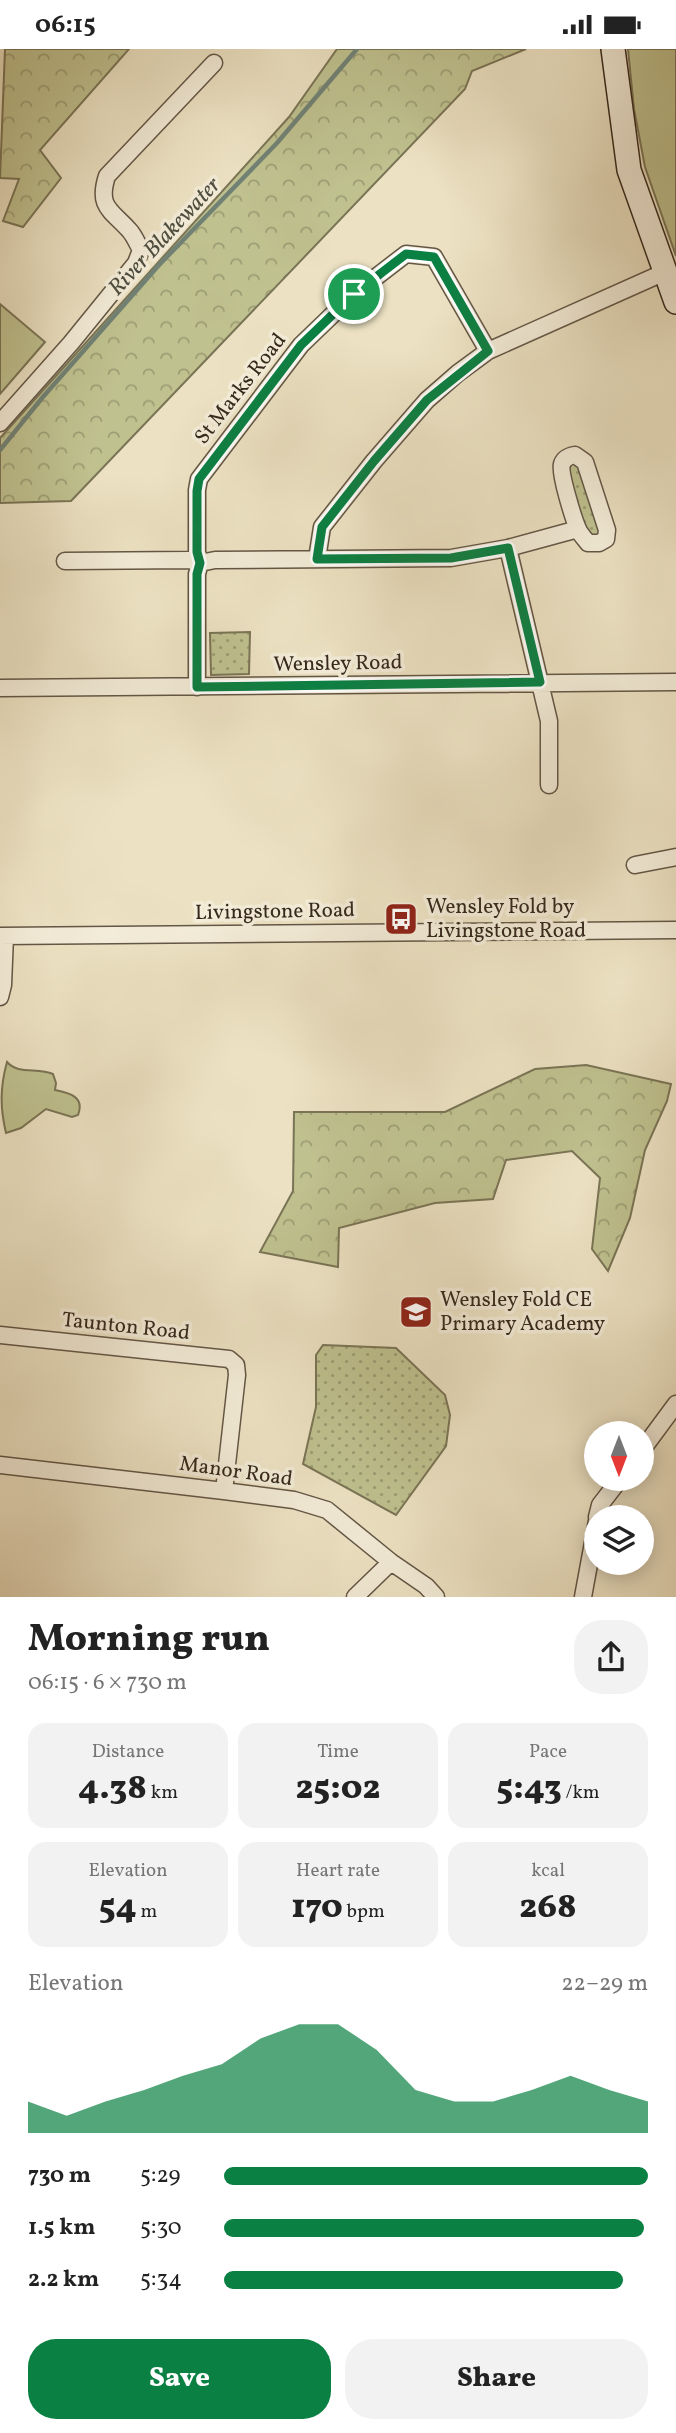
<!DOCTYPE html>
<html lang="en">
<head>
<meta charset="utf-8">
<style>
	:root { --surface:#fff; --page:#f2f2f2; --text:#222; --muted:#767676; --accent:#0b8043 }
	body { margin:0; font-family:Vollkorn,serif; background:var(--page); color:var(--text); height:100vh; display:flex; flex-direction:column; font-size:26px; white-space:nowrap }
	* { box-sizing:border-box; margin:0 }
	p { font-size:23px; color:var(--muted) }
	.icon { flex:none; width:38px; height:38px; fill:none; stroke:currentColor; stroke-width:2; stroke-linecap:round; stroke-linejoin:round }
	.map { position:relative; height:1548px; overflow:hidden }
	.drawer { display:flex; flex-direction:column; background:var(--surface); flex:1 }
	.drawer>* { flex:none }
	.needle { width:46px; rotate:180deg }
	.buttons { position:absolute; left:584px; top:1372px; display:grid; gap:14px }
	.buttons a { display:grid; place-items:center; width:70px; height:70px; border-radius:50%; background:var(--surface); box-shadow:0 4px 18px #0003; font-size:35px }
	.pin { position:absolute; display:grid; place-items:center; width:60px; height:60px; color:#fff; margin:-30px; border:4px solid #fff; border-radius:50%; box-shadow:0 2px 7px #0007 }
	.round { display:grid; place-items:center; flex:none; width:74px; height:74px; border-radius:28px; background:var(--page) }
	.overview { display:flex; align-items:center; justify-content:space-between; height:119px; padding:0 28px }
	h1 { font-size:38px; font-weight:800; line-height:52px }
	.stats { display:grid; grid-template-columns:repeat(3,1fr); gap:10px; height:119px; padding:7px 28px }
	.stats div { display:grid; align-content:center; border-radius:18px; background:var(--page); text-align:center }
	.stats b { font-size:35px; font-weight:800 }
	.stats small { font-size:19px; font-weight:400 }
	.stats p { font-size:19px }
	.chart { height:196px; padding:14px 28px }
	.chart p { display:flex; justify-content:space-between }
	.chart svg { width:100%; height:126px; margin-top:7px; fill:var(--accent); opacity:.7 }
	.cta { display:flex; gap:14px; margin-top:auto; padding:14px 28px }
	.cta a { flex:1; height:80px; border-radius:28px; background:var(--accent); color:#fff; font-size:28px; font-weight:800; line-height:80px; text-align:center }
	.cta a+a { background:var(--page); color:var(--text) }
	ul { padding:0 28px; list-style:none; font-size:23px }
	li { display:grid; grid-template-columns:112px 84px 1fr; align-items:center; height:52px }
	li i { height:18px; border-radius:9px; background:var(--accent) }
	.status { display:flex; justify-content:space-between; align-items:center; height:49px; padding:0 35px; background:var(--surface); direction:ltr }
	.status svg { height:19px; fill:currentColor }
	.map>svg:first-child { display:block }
	.grass { fill:url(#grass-dots); stroke:#7a7456; stroke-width:2 }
	.forest { fill:url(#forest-crowns); stroke:#7a7456; stroke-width:2 }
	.park { fill:#bfc18f; stroke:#7a7456; stroke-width:2 }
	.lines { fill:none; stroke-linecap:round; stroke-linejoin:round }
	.stream { stroke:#718275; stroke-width:4.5 }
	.street-casing { stroke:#635646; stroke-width:19 }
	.secondary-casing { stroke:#35281c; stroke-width:26 }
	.street { stroke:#f3ecd8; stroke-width:16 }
	.secondary { stroke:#f3ecd8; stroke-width:23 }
	.route-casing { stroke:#fff; stroke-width:14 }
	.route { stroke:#0b8043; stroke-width:9 }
	.labels { text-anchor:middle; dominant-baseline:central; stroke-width:7; stroke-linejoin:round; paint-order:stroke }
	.street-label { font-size:21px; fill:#35281c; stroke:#f3ecd8 }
	.poi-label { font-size:21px; fill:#35281c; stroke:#f3ecd8; text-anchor:start }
	.water-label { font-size:23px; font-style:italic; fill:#4e4e41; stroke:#f3ecd8 }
</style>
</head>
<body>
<div class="status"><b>06:15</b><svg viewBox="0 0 49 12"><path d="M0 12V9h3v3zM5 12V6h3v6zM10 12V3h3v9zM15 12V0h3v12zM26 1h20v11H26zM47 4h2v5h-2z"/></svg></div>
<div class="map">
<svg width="676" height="1548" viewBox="0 0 676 1548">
	<defs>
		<pattern id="grass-dots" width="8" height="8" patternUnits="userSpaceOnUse" patternTransform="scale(1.75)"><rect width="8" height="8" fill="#bfc18f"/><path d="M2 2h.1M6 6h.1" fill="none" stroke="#9c9d74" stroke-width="1.8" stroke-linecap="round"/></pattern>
		<pattern id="forest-crowns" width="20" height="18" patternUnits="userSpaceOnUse" patternTransform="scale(1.75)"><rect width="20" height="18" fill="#bfc18f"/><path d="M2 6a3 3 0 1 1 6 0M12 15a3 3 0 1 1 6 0" fill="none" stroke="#9c9d74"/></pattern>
	</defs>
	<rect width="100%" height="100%" fill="#ece2c3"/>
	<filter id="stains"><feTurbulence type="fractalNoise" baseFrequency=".00286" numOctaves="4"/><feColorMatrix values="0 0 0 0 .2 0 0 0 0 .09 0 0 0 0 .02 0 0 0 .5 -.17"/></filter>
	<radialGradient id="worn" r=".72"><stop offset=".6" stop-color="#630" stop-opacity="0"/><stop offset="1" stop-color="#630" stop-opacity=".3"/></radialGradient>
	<path class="grass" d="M 572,414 L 579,415 L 604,484 L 589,490 L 567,424 Z
		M 250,583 L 249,625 L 211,626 L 210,584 Z
		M 323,1296 L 396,1299 L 445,1346 L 450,1366 L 446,1397 L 396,1466 L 303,1415 L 316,1358 L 316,1306 Z"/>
	<path class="forest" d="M 5,0 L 129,0 L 40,101 L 61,129 L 23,178 L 3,172 L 19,130 L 0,129 Z
		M 337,0 L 526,0 L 472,22 L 465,40 L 71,452 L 0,454 L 0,389 L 289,68 Z
		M 586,1016 L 671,1035 L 667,1052 L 645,1101 L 630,1169 L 608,1222 L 592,1200 L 600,1129 L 572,1102 L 506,1111 L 493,1150 L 435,1154 L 339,1179 L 338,1218 L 260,1203 L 293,1142 L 294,1063 L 445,1063 L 535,1020 Z"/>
	<path class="park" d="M 628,0 L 676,0 L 676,207 L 645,118 L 634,60 Z
		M 0,255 L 45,293 L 0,345 Z
		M 7,1013 C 18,1026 38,1018 53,1025 L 56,1034 L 55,1041 C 70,1044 85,1048 78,1066 L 72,1068 L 46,1060 L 21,1079 L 6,1084 C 0,1059 0,1038 7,1013 Z"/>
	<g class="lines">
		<path class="stream" d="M 0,401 L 42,349 L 159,216 L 277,94 L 357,0"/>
		<defs>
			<path id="street" d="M 0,374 L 71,294 L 136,214 L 141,201 C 137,194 134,186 129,181 C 111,161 97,158 107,127 L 214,14
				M 575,406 L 585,413 L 607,481 L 606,490 L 599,494 L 588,494 C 585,490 580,485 578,480 C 574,471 559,424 562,415 C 564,409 569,407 575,406 Z
				M 508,499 L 549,672 L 549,736
				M 317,510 L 322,478 L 374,412 L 427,351 L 458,324 L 488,302 L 665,223
				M 65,512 L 189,511 L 200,514 L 215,511 L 451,509 L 508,499 L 578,480
				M 197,638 L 197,525 L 200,514 L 197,503 L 197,441 L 199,430 L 301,296 L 354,245 L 406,205 L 434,208 L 488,302
				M 0,639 L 676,633
				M 635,816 L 676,808
				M 0,887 L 676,881
				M 0,948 L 3,936 L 5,887
				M 0,1286 L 229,1310 L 236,1316 L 237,1326 L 224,1442
				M 642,1401 L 676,1355
				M 0,1416 L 224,1442 L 294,1451 L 327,1461 L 391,1513 L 426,1537 L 436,1548
				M 597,1468 L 600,1456 L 620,1430
				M 355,1548 L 391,1513
				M 583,1548 L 597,1472"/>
			<path id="secondary" d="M 613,0 L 629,121 L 676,253"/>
		</defs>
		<use href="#street" class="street-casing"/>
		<use href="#secondary" class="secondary-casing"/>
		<use href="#street" class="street"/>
		<use href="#secondary" class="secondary"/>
	</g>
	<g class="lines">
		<defs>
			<path id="route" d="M 406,205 L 434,208 L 488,302 L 427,351 L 374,412 L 322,478 L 317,510 L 451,509 L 508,499 L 540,633 L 197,638 L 197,525 L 200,514 L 197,503 L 197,442 L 199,430 L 301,296 L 354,245 Z"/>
		</defs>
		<use href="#route" class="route-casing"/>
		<use href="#route" class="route"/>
	</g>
	<defs>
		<symbol id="bus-square" viewBox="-11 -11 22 22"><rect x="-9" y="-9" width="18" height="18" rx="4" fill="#8f2418" stroke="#f3ecd8"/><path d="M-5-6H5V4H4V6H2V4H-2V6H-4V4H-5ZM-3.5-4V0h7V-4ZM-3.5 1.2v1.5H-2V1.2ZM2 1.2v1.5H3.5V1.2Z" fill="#fff"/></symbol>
		<symbol id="school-square" viewBox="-11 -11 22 22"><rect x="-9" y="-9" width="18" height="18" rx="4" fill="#8f2418" stroke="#f3ecd8"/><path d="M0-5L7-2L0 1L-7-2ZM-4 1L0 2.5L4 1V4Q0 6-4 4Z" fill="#fff"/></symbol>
	</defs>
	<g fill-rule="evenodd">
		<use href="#bus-square" x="382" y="851" width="38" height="38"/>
		<use href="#school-square" x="397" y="1244" width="38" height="38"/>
	</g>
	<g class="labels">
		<g class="street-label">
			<text transform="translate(241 340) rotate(-52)">St Marks Road</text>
			<text transform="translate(338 615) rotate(-1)">Wensley Road</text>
			<text transform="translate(275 863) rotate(-1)">Livingstone Road</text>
			<text transform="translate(126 1278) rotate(6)">Taunton Road</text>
			<text transform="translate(236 1423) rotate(8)">Manor Road</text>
		</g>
		<g class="poi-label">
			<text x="426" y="858">Wensley Fold by<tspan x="426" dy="24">Livingstone Road</tspan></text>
			<text x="440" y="1251">Wensley Fold CE<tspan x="440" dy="24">Primary Academy</tspan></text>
		</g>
		<g class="water-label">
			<text transform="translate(165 188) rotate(-47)">River Blakewater</text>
		</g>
	</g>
	<rect width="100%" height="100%" filter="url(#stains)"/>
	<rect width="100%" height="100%" fill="url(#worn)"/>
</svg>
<div class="buttons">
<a><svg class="needle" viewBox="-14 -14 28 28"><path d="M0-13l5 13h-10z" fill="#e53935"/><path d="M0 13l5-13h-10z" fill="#767676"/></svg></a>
<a><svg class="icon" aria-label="layers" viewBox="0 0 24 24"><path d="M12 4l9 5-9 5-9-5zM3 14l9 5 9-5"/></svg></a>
</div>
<div class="pin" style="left:354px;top:245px;background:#1e9e55"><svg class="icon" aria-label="arrive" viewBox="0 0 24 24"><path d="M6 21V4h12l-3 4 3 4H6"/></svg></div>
</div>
<section class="drawer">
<div class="overview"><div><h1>Morning run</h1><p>06:15 · 6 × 730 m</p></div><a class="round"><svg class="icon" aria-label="share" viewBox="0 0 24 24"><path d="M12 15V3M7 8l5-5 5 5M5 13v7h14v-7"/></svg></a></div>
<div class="stats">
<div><p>Distance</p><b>4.38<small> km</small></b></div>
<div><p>Time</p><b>25:02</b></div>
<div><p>Pace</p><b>5:43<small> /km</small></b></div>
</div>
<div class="stats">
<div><p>Elevation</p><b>54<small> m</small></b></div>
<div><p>Heart rate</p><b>170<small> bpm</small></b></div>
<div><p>kcal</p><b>268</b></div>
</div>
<div class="chart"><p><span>Elevation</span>22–29 m</p>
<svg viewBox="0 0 160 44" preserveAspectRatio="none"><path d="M0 44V33L10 38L20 33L30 29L40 24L50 20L60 11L70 6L80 6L90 15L100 29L110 33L120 33L130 29L140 24L150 29L160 33V44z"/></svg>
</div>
<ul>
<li><b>730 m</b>5:29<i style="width:100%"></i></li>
<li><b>1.5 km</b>5:30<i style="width:99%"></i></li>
<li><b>2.2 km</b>5:34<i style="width:94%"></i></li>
</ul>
<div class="cta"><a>Save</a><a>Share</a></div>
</section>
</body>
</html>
